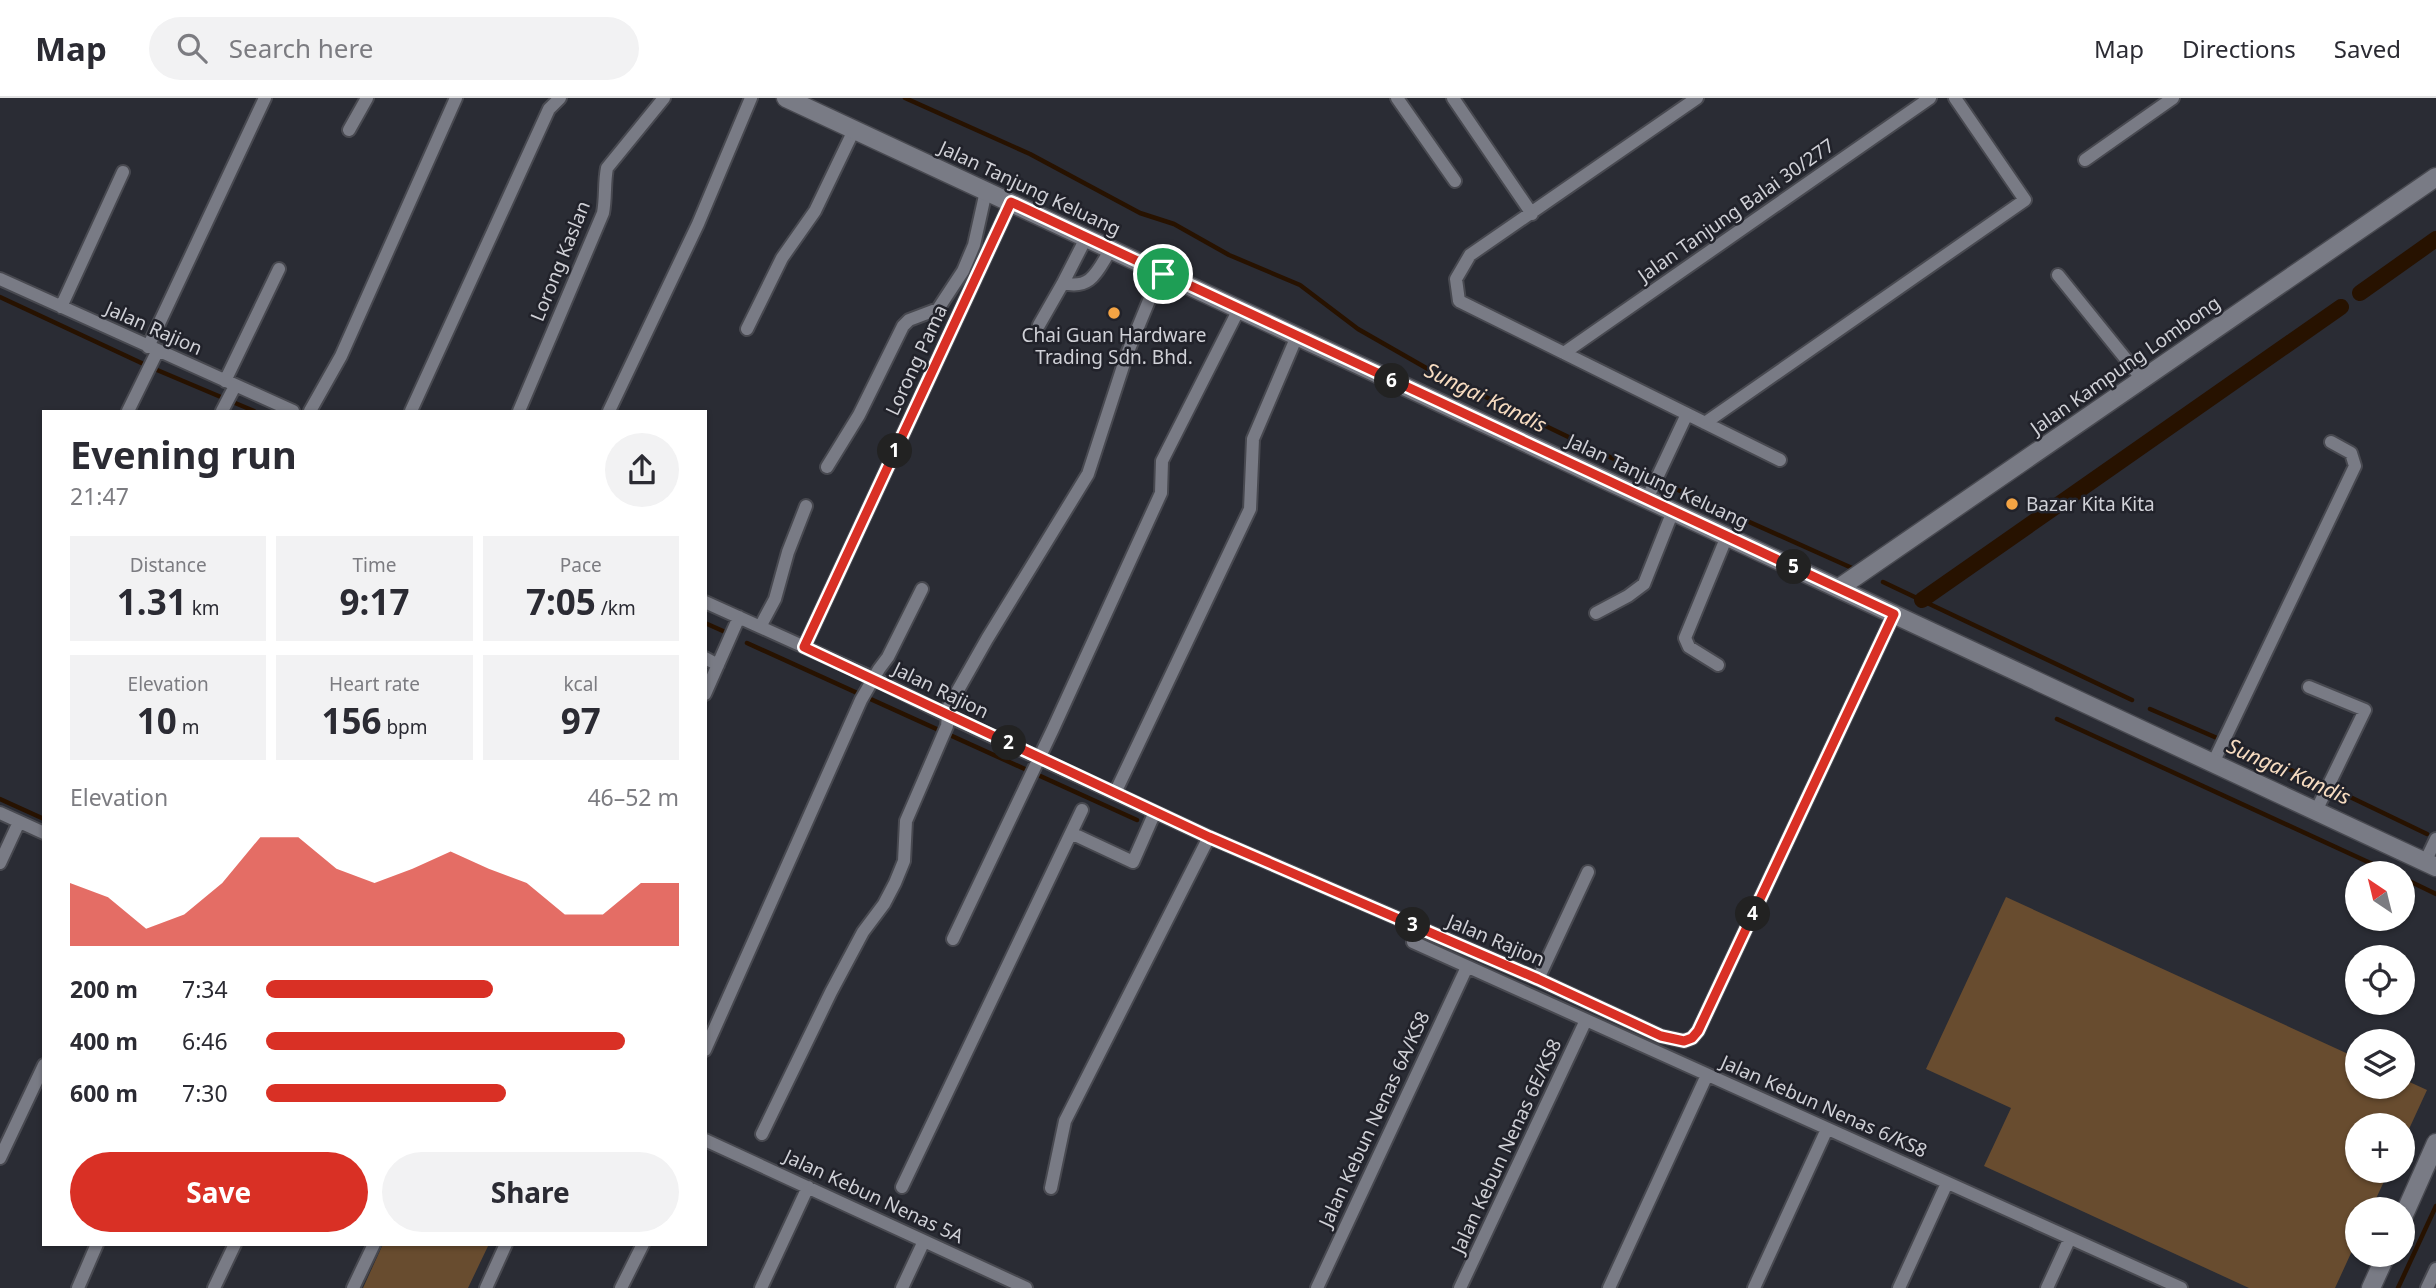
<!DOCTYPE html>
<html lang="en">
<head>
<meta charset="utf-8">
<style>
	:root { --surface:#fff; --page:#f2f2f3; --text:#2b2b33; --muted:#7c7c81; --line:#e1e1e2; --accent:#d93025 }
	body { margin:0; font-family:"Noto Sans",sans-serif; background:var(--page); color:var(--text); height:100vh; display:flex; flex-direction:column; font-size:26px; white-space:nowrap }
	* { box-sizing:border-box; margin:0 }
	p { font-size:23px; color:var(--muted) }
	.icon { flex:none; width:38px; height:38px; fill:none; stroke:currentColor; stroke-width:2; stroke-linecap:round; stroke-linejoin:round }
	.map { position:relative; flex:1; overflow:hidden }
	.details { position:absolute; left:42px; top:312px; width:665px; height:836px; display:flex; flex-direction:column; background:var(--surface); border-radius:0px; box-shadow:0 2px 5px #0004 }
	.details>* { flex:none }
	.needle { width:46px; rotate:325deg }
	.buttons { position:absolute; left:2345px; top:763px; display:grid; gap:14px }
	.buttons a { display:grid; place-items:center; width:70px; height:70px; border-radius:50%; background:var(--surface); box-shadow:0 2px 5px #0004; font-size:35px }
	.pin { position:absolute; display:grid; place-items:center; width:60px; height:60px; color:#fff; margin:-30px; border:4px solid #fff; border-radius:50%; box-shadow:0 2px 7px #0007 }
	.km { position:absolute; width:35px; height:35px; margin:-18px; border-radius:50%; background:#222; color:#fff; font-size:19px; line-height:35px; text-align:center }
	.round { display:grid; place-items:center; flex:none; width:74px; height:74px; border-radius:37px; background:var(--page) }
	.summary { display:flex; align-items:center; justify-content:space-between; height:119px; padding:0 28px }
	h1 { font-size:38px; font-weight:700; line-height:52px }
	.metrics { display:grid; grid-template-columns:repeat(3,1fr); gap:10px; height:119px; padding:7px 28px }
	.metrics div { display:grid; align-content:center; border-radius:0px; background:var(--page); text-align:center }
	.metrics b { font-size:35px; font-weight:700 }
	.metrics small { font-size:19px; font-weight:400 }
	.metrics p { font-size:19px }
	.chart { height:196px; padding:14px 28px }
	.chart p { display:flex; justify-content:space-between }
	.chart svg { width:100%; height:126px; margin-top:7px; fill:var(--accent); opacity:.7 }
	.primary-button { display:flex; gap:14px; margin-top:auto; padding:14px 28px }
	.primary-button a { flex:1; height:80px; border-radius:42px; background:var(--accent); color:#fff; font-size:28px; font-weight:700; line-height:80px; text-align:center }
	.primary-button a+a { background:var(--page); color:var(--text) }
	ul { padding:0 28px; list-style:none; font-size:23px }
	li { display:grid; grid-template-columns:112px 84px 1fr; align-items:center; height:52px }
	li i { height:18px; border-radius:9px; background:var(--accent) }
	header { display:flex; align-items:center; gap:42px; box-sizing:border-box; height:98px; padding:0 35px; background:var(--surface); border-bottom:2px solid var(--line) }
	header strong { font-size:33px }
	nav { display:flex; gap:38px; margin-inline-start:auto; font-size:24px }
	.search { width:490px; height:63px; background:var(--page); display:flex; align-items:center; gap:18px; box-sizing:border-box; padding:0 24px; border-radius:38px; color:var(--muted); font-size:26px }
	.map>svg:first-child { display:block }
	.green { fill:#684c2f }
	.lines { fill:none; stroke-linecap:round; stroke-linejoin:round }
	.stream { stroke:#271200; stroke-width:4.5 }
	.canal { stroke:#271200; stroke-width:16 }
	.street-casing { stroke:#484950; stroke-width:16 }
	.secondary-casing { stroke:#484950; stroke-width:21 }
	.street { stroke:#797b85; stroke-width:12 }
	.secondary { stroke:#797b85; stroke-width:18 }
	.route-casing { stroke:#fff; stroke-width:14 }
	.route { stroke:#d93025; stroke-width:9 }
	.poi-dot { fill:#f4a444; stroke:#21222a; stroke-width:2.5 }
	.labels { text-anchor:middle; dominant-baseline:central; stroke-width:5; stroke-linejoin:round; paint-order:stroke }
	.street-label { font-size:19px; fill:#d0d1d7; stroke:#21222a }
	.poi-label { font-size:19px; fill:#d0d1d7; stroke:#21222a }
	.water-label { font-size:21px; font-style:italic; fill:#f7dcc1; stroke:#21222a }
</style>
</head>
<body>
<header>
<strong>Map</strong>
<div class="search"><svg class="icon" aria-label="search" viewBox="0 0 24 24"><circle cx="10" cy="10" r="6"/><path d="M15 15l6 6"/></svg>Search here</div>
<nav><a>Map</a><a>Directions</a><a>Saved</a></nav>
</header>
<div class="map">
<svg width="2436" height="1190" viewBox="0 0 2436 1190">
	<rect width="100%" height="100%" fill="#2a2c34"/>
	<path class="green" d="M 2006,799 L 2357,960 L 2357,989 L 2403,989 L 2403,981 L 2427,992 L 2403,1044 L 2403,1027 L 2357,1027 L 2357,1073 L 2389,1073 L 2371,1111 L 2357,1111 L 2357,1142 L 2335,1190 L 2249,1190 L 1984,1068 L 2011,1010 L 1926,971 Z
		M 383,1146 L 489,1146 L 468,1190 L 363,1190 Z"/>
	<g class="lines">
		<path class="stream" d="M 905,0 L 1030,56 L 1140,115 L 1174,126 L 1229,157 L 1300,187 L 1358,231 L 1428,271 L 1678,392 L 1852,470
			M 0,199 L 150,269 L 254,313
			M 1883,484 L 2132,602
			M 705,525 L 723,533
			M 747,545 L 1137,722
			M 2150,611 L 2321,685 L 2427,736
			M 2057,621 L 2392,775
			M 0,701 L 44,721
			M 2403,780 L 2436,796
			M 2398,1190 L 2436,1108"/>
		<path class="canal" d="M 2360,195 L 2436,141
			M 1922,502 L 2341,209"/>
		<defs>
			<path id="street" d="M 1397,0 L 1455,83
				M 1453,0 L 1532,116
				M 1697,0 L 1470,157 L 1456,181 L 1459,203 L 1780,362
				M 349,32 L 367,0
				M 2085,62 L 2173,0
				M 1086,140 L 1063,185 C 1092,192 1097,173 1111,151
				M 2058,177 L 2142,281
				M 0,181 L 293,313
				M 61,209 L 123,74
				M 1039,227 L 1063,185
				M 747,231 L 782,160 L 815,113 L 854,32
				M 148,249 L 265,0
				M 1564,255 L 1930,0
				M 225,283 L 279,171
				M 128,313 L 157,254
				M 222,313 L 235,288
				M 310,313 L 341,258 L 456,0
				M 411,313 L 549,11 L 560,0
				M 519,313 L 603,115 C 606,99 604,85 607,70 L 664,0
				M 609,313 L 698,126 L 751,0
				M 1705,325 L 2025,102 L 1955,0
				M 827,369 L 859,317 L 903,228 L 909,222 L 938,211 L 963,173 L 974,147 L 986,93
				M 1647,401 L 1687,316
				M 705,504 L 873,580 L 948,618 L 1209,739 L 1538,881 L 1661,938 L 1684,943 L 1692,940 L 1698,933 L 1894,516
				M 1596,515 L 1628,498 L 1644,486 L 1673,413
				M 760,529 L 775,501 L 788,454 L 806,408
				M 804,549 L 1011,104
				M 705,560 L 718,567
				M 1718,567 L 1689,549 L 1685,540 L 1727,438
				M 2309,589 L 2365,612 L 2316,713
				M 705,596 L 739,519
				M 2213,665 L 2355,368 L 2351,355 L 2331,344
				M 1115,695 L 1250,411 L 1253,341 L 1297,238
				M 0,715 L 44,735
				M 1071,735 L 1133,764 L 1155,714
				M 2425,764 L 2436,741
				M 0,765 L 19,724
				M 953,841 L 1053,631 L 1161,395 L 1162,363 L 1239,211
				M 1413,844 L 2181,1190
				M 1538,881 L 1588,774
				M 705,952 L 861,602 L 879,571 L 888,559 L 922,491
				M 762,1036 L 831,894 L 863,834 L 884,806 L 895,785 L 904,763 L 906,723 L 947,628 L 949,608 L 987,541 L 1088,376 L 1127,256 L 1150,200 L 1163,175
				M 705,1042 L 1026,1190
				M 0,1060 L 44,967
				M 902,1089 L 1082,712
				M 1051,1090 L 1065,1023 L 1209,739
				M 78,1190 L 97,1146
				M 214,1190 L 235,1146
				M 353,1190 L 374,1146
				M 486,1190 L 506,1146
				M 621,1190 L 643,1146
				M 761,1190 L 808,1089
				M 902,1190 L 924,1143
				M 1317,1190 L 1467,869
				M 1460,1190 L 1586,922
				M 1609,1190 L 1707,977
				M 1754,1190 L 1827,1031
				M 1899,1190 L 1947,1085
				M 2047,1190 L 2070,1140
				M 2427,1190 L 2436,1171"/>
			<path id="secondary" d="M 786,0 L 2436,769
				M 1839,490 L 2436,79
				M 2403,1119 L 2436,1045
				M 2371,1190 L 2386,1157"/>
		</defs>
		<use href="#street" class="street-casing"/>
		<use href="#secondary" class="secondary-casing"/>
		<use href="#street" class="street"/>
		<use href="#secondary" class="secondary"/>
	</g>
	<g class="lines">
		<defs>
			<path id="route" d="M 1011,104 L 1894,516 L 1698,933 L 1692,940 L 1684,943 L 1661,938 L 1538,881 L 1209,739 L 804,549 Z"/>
		</defs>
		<use href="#route" class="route-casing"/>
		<use href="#route" class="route"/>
	</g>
	<g class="poi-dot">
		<circle cx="1114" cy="215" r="7"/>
		<circle cx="2012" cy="406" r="7"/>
	</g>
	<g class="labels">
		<g class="street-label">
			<text transform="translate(1030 90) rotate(25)">Jalan Tanjung Keluang</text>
			<text transform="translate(1736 112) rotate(-35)">Jalan Tanjung Balai 30/277</text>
			<text transform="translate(560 163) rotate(-68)">Lorong Kaslan</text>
			<text transform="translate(154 230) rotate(24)">Jalan Rajion</text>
			<text transform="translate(916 262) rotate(-65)">Lorong Pama</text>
			<text transform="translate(2125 267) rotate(-35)">Jalan Kampung Lombong</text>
			<text transform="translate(1658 383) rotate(25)">Jalan Tanjung Keluang</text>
			<text transform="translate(941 592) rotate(26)">Jalan Rajion</text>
			<text transform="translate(1496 842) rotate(23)">Jalan Rajion</text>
			<text transform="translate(1824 1008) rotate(24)">Jalan Kebun Nenas 6/KS8</text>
			<text transform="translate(1374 1021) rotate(-65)">Jalan Kebun Nenas 6A/KS8</text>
			<text transform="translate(1506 1048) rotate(-65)">Jalan Kebun Nenas 6E/KS8</text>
			<text transform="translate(874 1098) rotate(25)">Jalan Kebun Nenas 5A</text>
		</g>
		<g class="poi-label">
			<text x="1114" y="237">Chai Guan Hardware<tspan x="1114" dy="22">Trading Sdn. Bhd.</tspan></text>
			<text x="2026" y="406" text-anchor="start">Bazar Kita Kita</text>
		</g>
		<g class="water-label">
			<text transform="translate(1486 299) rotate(26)">Sungai Kandis</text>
			<text transform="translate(2289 673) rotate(24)">Sungai Kandis</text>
		</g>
	</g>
</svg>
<div class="buttons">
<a><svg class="needle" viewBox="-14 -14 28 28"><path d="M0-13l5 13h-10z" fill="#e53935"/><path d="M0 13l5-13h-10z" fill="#7c7c81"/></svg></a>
<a><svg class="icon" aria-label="locate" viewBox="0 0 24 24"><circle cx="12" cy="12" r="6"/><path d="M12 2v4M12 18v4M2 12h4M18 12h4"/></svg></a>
<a><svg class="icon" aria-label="layers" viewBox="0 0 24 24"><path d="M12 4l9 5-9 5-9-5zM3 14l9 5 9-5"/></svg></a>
<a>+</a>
<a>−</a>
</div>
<div class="pin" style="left:1163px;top:176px;background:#1e9e55"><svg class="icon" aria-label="arrive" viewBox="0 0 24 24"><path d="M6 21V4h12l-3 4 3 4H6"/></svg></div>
<b class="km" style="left:895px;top:353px">1</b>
<b class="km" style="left:1009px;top:645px">2</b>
<b class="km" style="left:1413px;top:827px">3</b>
<b class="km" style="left:1753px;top:816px">4</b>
<b class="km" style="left:1794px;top:469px">5</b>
<b class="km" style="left:1392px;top:283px">6</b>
<section class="details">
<div class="summary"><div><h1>Evening run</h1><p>21:47</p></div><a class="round"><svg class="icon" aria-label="share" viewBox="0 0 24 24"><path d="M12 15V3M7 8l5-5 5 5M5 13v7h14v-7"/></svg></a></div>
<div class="metrics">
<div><p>Distance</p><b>1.31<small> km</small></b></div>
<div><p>Time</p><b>9:17</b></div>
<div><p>Pace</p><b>7:05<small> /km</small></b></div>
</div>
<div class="metrics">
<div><p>Elevation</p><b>10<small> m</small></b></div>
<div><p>Heart rate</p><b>156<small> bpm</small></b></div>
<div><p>kcal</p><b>97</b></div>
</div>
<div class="chart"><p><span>Elevation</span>46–52 m</p>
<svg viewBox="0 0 160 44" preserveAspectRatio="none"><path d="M0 44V22L10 27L20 38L30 33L40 22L50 6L60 6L70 17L80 22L90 17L100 11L110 17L120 22L130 33L140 33L150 22L160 22V44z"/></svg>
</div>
<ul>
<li><b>200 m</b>7:34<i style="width:55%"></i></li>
<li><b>400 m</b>6:46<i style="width:87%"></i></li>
<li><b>600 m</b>7:30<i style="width:58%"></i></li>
</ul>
<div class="primary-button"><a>Save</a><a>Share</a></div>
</section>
</div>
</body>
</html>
